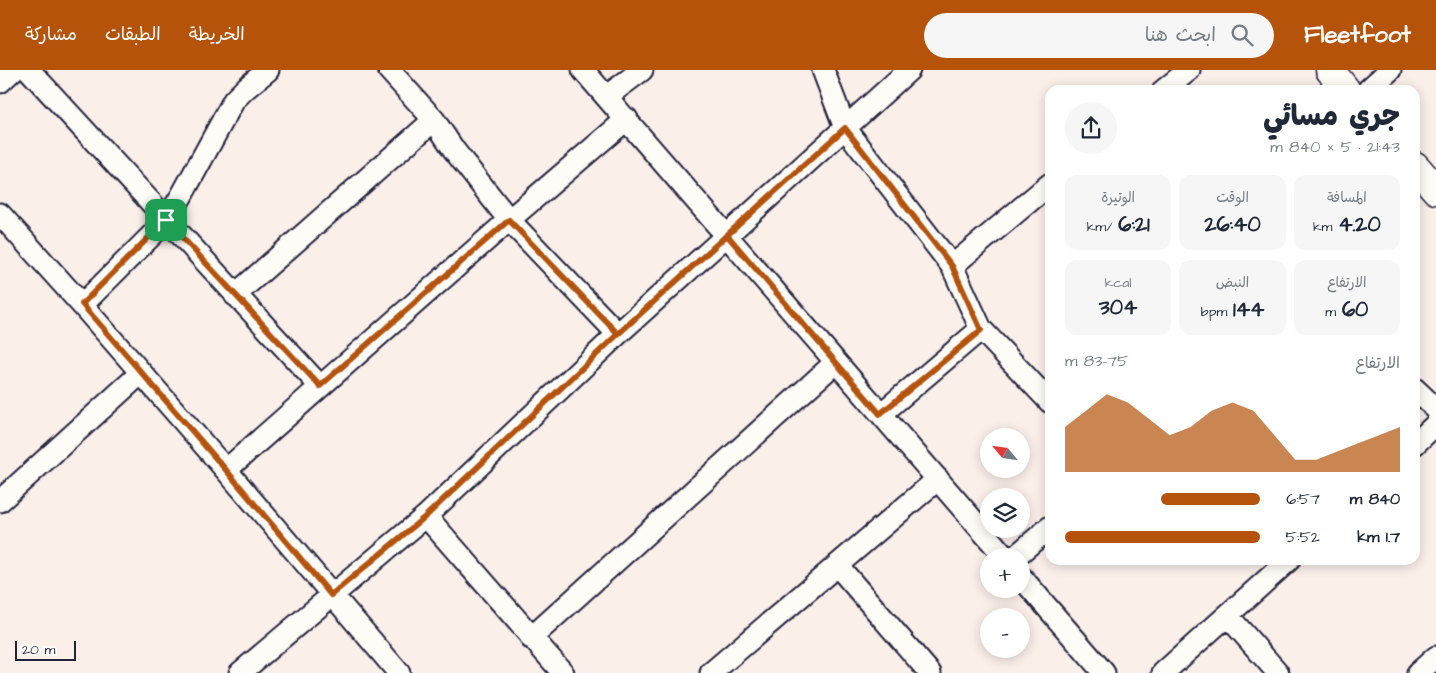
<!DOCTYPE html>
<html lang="ar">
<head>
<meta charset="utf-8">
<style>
	:root { --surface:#fff; --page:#f6f6f7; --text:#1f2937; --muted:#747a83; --accent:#b45309 }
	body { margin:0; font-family:"Architects Daughter","Playpen Sans Arabic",sans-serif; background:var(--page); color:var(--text); direction:rtl; height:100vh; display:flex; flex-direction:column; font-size:19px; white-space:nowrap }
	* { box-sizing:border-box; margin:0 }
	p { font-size:16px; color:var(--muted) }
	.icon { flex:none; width:28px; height:28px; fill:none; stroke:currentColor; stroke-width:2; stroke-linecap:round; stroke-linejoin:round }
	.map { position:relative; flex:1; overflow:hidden; direction:ltr }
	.details { position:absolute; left:1045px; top:15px; width:375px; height:480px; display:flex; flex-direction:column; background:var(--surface); border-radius:15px; box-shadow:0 2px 12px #0003; direction:rtl }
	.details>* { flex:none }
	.needle { width:32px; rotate:299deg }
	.fabs { position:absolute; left:980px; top:358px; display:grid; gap:10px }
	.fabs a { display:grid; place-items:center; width:50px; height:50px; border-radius:50%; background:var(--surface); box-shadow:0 2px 12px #0003; font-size:25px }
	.scale { position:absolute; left:15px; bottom:12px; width:61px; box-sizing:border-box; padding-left:5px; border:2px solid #22223b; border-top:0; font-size:14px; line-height:18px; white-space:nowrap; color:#22223b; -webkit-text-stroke:4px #fdfcf7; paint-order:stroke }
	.pin { position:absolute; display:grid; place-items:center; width:42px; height:42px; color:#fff; margin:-21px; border-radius:10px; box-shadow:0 2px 8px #0006 }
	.round { display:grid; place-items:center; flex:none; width:52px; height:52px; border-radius:26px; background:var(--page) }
	.headline { display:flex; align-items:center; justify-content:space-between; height:85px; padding:0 20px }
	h1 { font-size:28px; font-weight:800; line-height:38px }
	.figures { display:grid; grid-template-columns:repeat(3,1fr); gap:8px; height:85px; padding:5px 20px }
	.figures div { display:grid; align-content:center; border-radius:12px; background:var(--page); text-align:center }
	.figures b { font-size:21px; font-weight:800 }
	.figures small { font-size:14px; font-weight:400 }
	.figures p { font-size:14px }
	.chart { height:140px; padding:10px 20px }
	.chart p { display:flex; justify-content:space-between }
	.chart svg { width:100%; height:90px; margin-top:5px; fill:var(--accent); opacity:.7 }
	ul { padding:0 20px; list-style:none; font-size:16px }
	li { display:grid; grid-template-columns:80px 60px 1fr; align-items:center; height:38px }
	li i { height:12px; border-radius:6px; background:var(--accent) }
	header { display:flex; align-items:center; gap:30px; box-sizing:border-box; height:70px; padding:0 25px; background:var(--accent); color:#fff }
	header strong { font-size:24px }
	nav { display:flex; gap:28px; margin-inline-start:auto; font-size:18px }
	.search { width:350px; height:45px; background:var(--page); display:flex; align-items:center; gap:12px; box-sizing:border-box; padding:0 18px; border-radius:28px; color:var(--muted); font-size:19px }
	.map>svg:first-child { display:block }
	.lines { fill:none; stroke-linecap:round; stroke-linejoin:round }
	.minor-casing { stroke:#22223b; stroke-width:25 }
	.major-casing { stroke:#22223b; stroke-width:31 }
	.minor { stroke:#fdfcf7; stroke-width:21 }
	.major { stroke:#fdfcf7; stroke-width:28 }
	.route-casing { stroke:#fff; stroke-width:10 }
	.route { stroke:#b45309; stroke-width:6 }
</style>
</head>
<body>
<header>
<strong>Fleetfoot</strong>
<div class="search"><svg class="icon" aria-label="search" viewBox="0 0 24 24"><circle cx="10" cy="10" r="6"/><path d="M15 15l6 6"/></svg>ابحث هنا</div>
<nav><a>الخريطة</a><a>الطبقات</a><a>مشاركة</a></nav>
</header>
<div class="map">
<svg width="1436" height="603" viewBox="0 0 1436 603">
	<rect width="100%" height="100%" fill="#fbefea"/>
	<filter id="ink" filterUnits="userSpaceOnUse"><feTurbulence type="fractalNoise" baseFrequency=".02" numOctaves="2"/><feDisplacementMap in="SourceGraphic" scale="10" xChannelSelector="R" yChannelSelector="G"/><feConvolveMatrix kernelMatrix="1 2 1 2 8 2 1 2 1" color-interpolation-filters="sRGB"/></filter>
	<g filter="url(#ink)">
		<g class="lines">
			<defs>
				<path id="minor" d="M 29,0 L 320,316
					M 389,0 L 434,50 L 454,80 L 509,150 L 618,264
					M 583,0 L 1004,486
					M 823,0 L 845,58 L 952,196 L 981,259 L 1050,332
					M 0,12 L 13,0
					M 1164,20 L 1189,0
					M 1368,20 L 1390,0
					M 607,26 L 642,0
					M 0,144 L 82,235 L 226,400 L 399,603
					M 952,196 L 1050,114
					M 235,225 L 434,50
					M 82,235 L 167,150 L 182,125 L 234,30 L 246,18 L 268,0
					M 1415,319 L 1436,339
					M 881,344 L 981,259
					M 1415,374 L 1436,354
					M 226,400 L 509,150 L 627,49
					M 0,431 L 141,303
					M 426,446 L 563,603
					M 1016,486 L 1050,457
					M 837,495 L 930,603
					M 1021,507 L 1104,603
					M 1228,546 L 1278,603
					M 531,568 L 836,292
					M 240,603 L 426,446 L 618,264 L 909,0
					M 711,603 L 938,409
					M 1163,603 L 1289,490
					M 1418,603 L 1436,587"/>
				<path id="major" d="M 1330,0 L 1346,20
					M 1415,96 L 1436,120"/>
			</defs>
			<use href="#minor" class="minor-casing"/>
			<use href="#major" class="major-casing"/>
			<use href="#minor" class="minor"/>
			<use href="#major" class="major"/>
		</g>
	</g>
	<g class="lines" filter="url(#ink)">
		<defs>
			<path id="route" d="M 166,150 L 82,234 L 226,400 L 331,525 L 426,446 L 618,264 L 727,165 L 880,344 L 981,260 L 952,196 L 845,58 C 769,127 694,195 618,264 L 509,150 L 320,316 L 166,150"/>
		</defs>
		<use href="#route" class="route-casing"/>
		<use href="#route" class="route"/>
	</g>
</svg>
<div class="fabs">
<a><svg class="needle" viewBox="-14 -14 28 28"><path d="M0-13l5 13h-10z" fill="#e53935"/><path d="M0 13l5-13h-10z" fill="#747a83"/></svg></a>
<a><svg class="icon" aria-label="layers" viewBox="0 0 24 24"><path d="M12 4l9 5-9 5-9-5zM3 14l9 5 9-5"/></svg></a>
<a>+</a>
<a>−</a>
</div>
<div class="scale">20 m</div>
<div class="pin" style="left:166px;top:150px;background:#1e9e55"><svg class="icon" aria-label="arrive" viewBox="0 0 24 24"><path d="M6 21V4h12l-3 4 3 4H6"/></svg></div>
<section class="details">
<div class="headline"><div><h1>جري مسائي</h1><p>21:43 · 5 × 840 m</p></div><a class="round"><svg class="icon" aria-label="share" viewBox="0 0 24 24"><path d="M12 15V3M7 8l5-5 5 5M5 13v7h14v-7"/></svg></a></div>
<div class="figures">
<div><p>المسافة</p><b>4.20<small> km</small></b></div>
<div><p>الوقت</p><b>26:40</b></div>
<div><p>الوتيرة</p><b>6:21<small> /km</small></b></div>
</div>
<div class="figures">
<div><p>الارتفاع</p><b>60<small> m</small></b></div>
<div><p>النبض</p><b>144<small> bpm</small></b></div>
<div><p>kcal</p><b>304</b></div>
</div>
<div class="chart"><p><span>الارتفاع</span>75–83 m</p>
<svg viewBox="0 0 160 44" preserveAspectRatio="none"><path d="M0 44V22L10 14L20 6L30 10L40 18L50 26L60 22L70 14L80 10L90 14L100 26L110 38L120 38L130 34L140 30L150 26L160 22V44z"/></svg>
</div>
<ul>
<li><b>840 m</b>6:57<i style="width:51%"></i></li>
<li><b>1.7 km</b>5:52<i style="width:100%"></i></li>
</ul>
</section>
</div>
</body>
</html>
